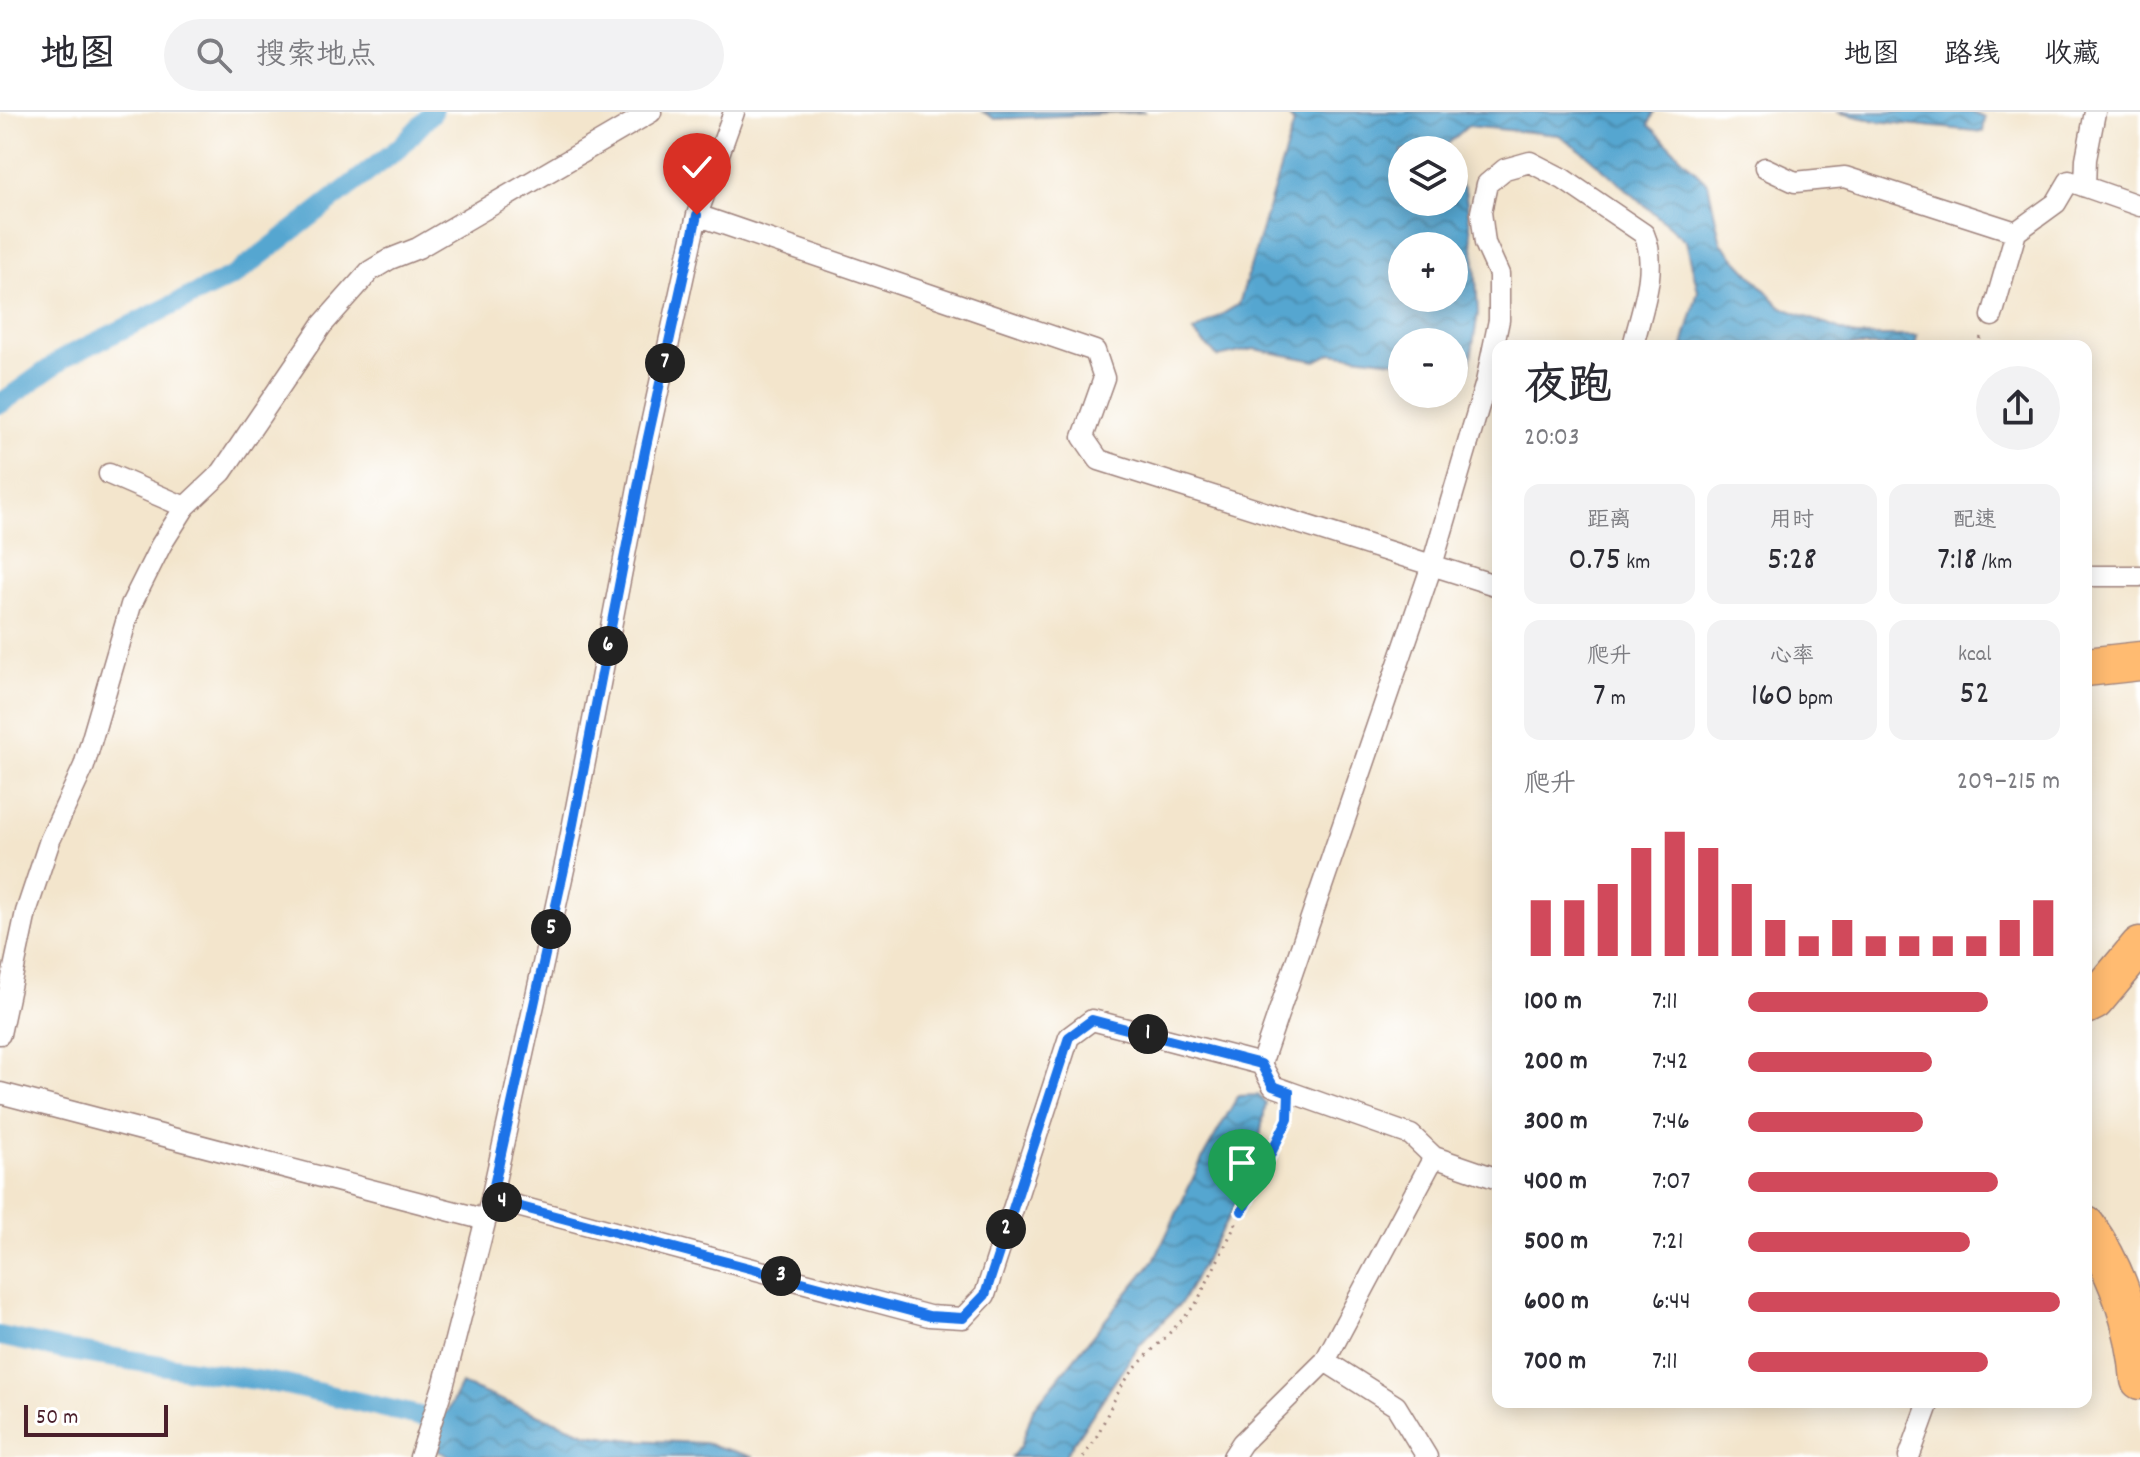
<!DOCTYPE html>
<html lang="zh">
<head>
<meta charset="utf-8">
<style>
	:root { --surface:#fff; --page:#f2f2f3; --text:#2b2b33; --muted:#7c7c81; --line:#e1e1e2; --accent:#d1495b }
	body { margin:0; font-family:Dekko,"LXGW WenKai TC",sans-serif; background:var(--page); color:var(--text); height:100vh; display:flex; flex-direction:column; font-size:30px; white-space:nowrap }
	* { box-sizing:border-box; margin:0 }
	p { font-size:26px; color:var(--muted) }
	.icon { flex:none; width:44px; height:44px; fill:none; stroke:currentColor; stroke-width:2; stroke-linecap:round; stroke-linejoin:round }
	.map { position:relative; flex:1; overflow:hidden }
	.sheet { position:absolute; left:1492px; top:228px; width:600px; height:1068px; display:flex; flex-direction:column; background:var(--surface); border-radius:16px; box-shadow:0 4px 20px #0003 }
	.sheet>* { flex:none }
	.tools { position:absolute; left:1388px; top:24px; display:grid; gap:16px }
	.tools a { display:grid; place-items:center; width:80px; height:80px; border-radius:50%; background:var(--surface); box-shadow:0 4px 20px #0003; font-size:40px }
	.scale { position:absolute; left:24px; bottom:20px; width:144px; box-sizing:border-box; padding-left:8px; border:4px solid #4a1f2b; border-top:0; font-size:22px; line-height:28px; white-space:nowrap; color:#4a1f2b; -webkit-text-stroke:6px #fff; paint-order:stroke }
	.pin { position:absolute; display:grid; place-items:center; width:68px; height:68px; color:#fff; margin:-82px -34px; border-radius:50% 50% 50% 0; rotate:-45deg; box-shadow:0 0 8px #0007 }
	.pin .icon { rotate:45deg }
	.km { position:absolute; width:40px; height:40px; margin:-20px; border-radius:50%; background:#222; color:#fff; font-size:22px; line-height:40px; text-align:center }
	.round { display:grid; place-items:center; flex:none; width:84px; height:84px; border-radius:42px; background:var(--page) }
	.summary { display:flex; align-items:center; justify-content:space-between; height:136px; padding:0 32px }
	h1 { font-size:44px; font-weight:600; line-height:60px }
	.figures { display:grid; grid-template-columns:repeat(3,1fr); gap:12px; height:136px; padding:8px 32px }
	.figures div { display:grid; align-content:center; border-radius:16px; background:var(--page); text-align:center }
	.figures b { font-size:34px; font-weight:600 }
	.figures small { font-size:22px; font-weight:400 }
	.figures p { font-size:22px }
	.chart { height:224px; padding:16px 32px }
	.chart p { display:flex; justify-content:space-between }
	.chart svg { width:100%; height:144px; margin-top:8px; stroke:var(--accent); stroke-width:6 }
	ul { padding:0 32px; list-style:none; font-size:26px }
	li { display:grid; grid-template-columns:128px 96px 1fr; align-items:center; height:60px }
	li i { height:20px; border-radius:10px; background:var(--accent) }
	header { display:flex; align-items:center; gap:48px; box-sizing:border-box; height:112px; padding:0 40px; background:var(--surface); border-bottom:2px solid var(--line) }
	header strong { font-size:38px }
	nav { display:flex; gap:44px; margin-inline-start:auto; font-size:28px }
	.search { width:560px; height:72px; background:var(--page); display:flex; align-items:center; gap:20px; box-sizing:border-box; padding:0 28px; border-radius:44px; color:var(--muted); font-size:30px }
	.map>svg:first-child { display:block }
	.water { fill:url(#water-waves); stroke:#50627e; stroke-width:2; fill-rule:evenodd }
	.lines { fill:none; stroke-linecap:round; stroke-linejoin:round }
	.canal { stroke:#55a6d0; stroke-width:20 }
	.minor-casing { stroke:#9e827c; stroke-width:23 }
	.motorway-casing { stroke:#9e827c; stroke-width:41 }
	.path { stroke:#9e827c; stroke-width:3; stroke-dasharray:2 6; stroke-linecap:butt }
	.minor { stroke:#fff; stroke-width:20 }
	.motorway { stroke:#ffbb71; stroke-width:38 }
	.route-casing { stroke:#fff; stroke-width:16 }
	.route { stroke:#1a73e8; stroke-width:10 }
</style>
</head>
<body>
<header>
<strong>地图</strong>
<div class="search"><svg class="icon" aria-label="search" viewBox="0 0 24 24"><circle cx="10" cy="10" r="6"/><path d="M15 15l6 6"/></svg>搜索地点</div>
<nav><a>地图</a><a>路线</a><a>收藏</a></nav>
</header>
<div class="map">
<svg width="2140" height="1345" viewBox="0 0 2140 1345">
	<defs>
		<pattern id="water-waves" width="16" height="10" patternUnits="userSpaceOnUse" patternTransform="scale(2)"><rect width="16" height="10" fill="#55a6d0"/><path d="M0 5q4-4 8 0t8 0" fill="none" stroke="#4887a9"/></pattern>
	</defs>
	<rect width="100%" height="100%" fill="#fff"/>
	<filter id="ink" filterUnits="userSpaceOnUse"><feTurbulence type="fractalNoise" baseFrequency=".0125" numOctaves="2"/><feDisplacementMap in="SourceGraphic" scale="16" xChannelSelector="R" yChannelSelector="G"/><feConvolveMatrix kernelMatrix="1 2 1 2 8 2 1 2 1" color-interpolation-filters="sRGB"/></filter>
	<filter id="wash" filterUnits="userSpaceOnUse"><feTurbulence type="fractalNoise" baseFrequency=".006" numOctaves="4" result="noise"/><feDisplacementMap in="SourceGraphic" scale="32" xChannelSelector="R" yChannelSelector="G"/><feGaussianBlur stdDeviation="1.8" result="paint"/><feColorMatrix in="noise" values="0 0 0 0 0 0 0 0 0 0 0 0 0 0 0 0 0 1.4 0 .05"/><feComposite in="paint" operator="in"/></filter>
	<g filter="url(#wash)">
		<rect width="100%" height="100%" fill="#f3e5cc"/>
		<path class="water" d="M 983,0 L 1145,0 L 995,7 Z
			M 1285,0 L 1654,0 L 1649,13 L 1708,72 L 1721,131 L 1781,195 L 1856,224 L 1917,224 L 1915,234 L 1683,234 L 1698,179 L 1686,129 L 1586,42 L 1559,23 L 1468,14 L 1441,38 L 1402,38 L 1402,90 L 1454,90 L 1454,59 L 1465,78 L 1475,150 L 1478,201 L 1469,259 L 1454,257 L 1454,230 L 1402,230 L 1402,250 L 1331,241 L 1316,249 L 1254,237 L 1218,245 L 1193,220 L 1239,192 L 1294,11 ZM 1454,134 L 1454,186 L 1402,186 L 1402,134 Z
			M 1837,0 L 1971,0 L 1985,6 L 1983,20 L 1876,9 Z
			M 1258,983 L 1266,991 L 1253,1062 L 1181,1191 L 1140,1232 L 1064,1345 L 1011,1345 L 1021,1334 L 1033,1297 L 1155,1147 L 1204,1043 L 1238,984 Z
			M 461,1272 L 588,1322 L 633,1328 L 704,1331 L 754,1345 L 451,1345 L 438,1339 L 442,1310 Z"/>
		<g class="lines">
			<path class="canal" d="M 0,292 L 67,244 L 235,163 L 399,36 L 433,0
				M 0,1224 L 65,1238 L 282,1272 L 449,1311"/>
		</g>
	</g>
	<g filter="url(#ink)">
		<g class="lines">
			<defs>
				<path id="minor" d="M 1765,56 L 1795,70 L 1845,65 L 2016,120
					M 2085,75 L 2086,47 L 2095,0
					M 697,103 L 1095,239 L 1104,266 L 1083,325 L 1099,348 L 1498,474
					M 1992,204 L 2016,120 L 2056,91 L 2069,69 L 2140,94
					M 109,362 L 185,395
					M 2086,464 L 2140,464
					M 0,922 L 26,800 L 50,728 L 84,654 L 131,493 L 161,433 L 185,395 L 222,360 L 322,213 L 370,159 L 390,147 L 418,136 L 651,0
					M 1261,952 L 1432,453 L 1486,270 L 1499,208 L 1499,162 L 1485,131 L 1481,100 L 1487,72 L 1505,57 L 1530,50 L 1563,67 L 1644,122 C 1659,157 1641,199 1633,234
					M 0,981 L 486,1108
					M 491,1087 L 929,1204 L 963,1206 L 985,1183 L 1069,925 L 1092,908 L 1261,952 L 1273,974 L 1411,1023 L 1434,1045 L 1498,1067
					M 420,1345 L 444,1271 L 491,1087 L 566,748 L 645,339 L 697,103 L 734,0
					M 1233,1345 L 1242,1331 L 1325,1249
					M 1427,1345 L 1396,1294 L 1325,1249 L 1434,1045
					M 1909,1345 L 1929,1290"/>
				<path id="motorway" d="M 2086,555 L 2140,549
					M 2086,893 L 2094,889 L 2140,834
					M 2086,1114 C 2117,1157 2136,1215 2140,1268"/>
			</defs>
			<use href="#minor" class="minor-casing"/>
			<use href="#motorway" class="motorway-casing"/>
			<path class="path" d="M 1976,234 L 1983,222
				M 1083,1345 C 1103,1321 1110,1288 1129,1264 C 1150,1237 1177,1217 1197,1190 L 1288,1007 L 1288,999"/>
			<use href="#minor" class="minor"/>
			<use href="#motorway" class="motorway"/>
		</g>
	</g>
	<g class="lines" filter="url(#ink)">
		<defs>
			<path id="route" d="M 697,103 L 645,339 L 566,748 L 491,1087 L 929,1204 L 963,1206 L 985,1183 L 1069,925 L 1092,908 L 1261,952 L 1273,974 L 1289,980 L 1288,1007 L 1242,1099"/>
		</defs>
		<use href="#route" class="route-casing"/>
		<use href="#route" class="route"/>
	</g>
</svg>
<div class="tools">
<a><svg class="icon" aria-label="layers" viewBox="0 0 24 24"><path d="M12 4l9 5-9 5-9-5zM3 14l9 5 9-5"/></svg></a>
<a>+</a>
<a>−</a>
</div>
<div class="scale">50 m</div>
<div class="pin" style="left:1242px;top:1099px;background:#1e9e55"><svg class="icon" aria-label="arrive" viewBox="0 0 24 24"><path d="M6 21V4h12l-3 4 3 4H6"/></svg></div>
<div class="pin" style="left:697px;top:103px;background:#d93025"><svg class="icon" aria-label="check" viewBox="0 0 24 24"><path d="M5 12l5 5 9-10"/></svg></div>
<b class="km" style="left:1148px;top:922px">1</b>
<b class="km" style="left:1006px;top:1117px">2</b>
<b class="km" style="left:781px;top:1164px">3</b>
<b class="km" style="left:502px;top:1090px">4</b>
<b class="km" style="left:551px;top:817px">5</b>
<b class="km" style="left:608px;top:534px">6</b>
<b class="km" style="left:665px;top:251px">7</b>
<section class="sheet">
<div class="summary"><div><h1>夜跑</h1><p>20:03</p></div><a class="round"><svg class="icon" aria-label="share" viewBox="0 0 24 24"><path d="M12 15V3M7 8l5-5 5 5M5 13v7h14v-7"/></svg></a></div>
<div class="figures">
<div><p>距离</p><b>0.75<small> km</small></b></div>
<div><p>用时</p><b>5:28</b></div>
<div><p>配速</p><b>7:18<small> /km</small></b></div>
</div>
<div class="figures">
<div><p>爬升</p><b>7<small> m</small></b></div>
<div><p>心率</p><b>160<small> bpm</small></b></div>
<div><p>kcal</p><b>52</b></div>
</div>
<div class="chart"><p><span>爬升</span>209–215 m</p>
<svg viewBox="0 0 160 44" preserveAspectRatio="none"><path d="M5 44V27M15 44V27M25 44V22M35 44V11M45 44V6M55 44V11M65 44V22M75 44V33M85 44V38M95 44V33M105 44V38M115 44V38M125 44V38M135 44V38M145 44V33M155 44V27"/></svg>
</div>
<ul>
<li><b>100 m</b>7:11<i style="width:77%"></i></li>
<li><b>200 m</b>7:42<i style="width:59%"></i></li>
<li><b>300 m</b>7:46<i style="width:56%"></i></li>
<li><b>400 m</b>7:07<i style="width:80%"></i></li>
<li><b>500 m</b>7:21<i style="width:71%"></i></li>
<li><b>600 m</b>6:44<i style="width:100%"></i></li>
<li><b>700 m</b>7:11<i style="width:77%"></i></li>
</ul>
</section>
</div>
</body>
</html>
